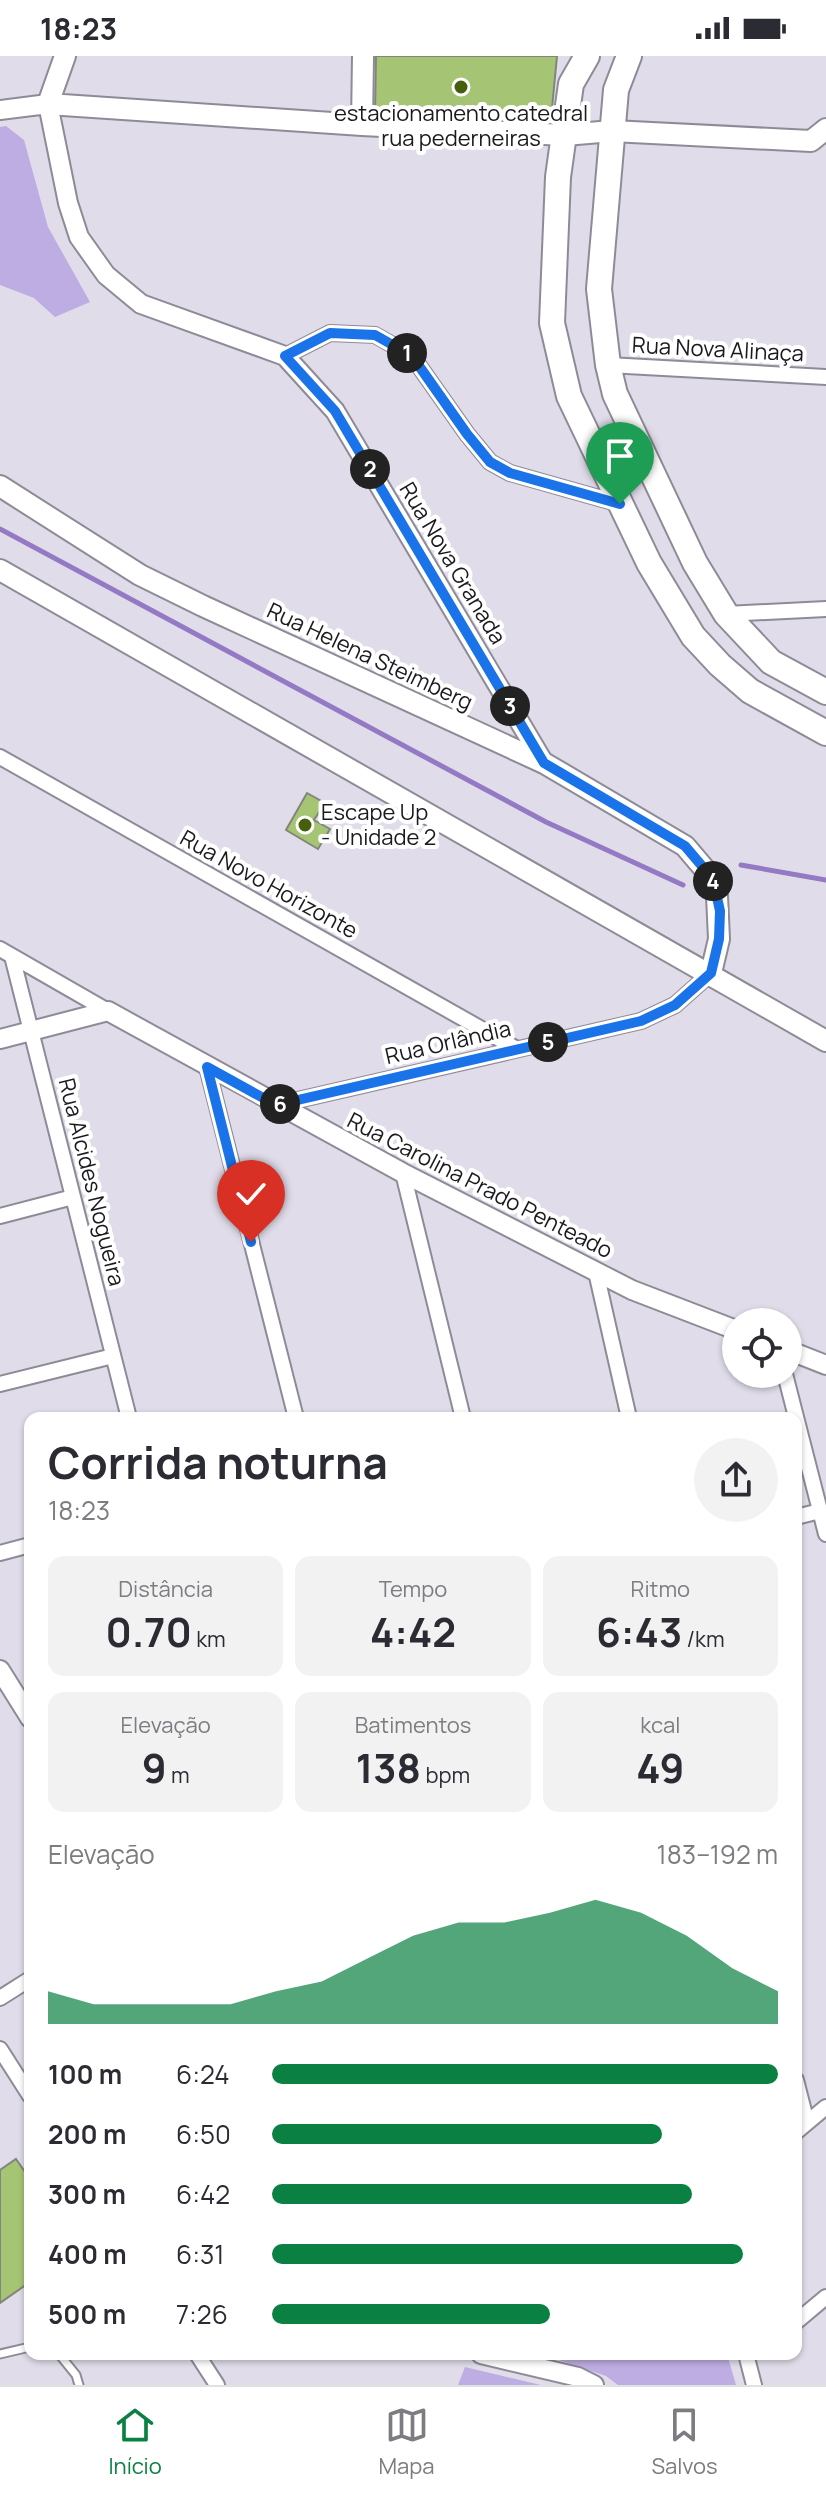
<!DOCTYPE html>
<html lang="pt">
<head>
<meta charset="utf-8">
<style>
	:root { --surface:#fff; --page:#f2f2f3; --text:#2b2b33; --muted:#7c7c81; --line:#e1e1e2; --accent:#0b8043 }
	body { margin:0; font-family:Manrope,sans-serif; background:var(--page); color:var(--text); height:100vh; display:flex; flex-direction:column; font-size:30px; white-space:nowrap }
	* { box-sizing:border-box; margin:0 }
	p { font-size:26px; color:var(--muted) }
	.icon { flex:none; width:44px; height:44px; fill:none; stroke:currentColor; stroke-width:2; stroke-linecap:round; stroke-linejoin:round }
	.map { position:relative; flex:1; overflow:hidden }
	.drawer { position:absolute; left:24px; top:1356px; width:778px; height:948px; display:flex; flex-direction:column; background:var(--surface); border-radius:16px; box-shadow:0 2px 6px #0004 }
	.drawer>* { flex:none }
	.controls { position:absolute; left:722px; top:1252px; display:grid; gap:16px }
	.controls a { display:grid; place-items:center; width:80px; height:80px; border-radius:50%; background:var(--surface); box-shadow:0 2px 6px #0004; font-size:40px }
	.pin { position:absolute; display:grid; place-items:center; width:68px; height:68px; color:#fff; margin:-82px -34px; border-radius:50% 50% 50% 0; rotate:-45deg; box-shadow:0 0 8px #0007 }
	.pin .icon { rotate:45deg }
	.km { position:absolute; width:40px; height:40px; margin:-20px; border-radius:50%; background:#222; color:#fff; font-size:22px; line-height:40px; text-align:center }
	.round { display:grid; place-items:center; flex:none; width:84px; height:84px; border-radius:42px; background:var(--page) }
	.head { display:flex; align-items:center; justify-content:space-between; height:136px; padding:0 24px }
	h1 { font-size:44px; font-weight:700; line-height:60px }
	.stats { display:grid; grid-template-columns:repeat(3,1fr); gap:12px; height:136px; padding:8px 24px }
	.stats div { display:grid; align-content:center; border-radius:16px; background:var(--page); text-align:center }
	.stats b { font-size:40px; font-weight:700 }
	.stats small { font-size:22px; font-weight:400 }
	.stats p { font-size:22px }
	.chart { height:224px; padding:16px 24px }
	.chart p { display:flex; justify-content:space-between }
	.chart svg { width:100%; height:144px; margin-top:8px; fill:var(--accent); opacity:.7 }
	ul { padding:0 24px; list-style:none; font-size:26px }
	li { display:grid; grid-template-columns:128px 96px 1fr; align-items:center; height:60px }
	li i { height:20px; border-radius:10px; background:var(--accent) }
	.status { display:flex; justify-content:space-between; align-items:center; height:56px; padding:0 40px; background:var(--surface); direction:ltr }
	.status svg { height:22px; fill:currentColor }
	.dock { display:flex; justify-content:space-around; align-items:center; height:112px; border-top:2px solid var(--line); background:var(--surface); font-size:22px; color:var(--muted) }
	.dock a { display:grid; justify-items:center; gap:4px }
	.dock .active { color:var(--accent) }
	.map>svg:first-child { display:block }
	.green { fill:#beade2 }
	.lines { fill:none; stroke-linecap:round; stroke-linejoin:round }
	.stream { stroke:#947ac4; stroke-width:5 }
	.building { fill:#a6c574; stroke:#81867b; stroke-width:2 }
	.service-casing { stroke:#8e8b97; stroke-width:11 }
	.minor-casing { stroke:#8e8b97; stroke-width:18 }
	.tertiary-casing { stroke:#8e8b97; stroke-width:22 }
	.secondary-casing { stroke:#8e8b97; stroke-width:24 }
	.primary-casing { stroke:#8e8b97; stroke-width:28 }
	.service { stroke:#fff; stroke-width:7 }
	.minor { stroke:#fff; stroke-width:14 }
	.tertiary { stroke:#fff; stroke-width:18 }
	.secondary { stroke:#fff; stroke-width:20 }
	.primary { stroke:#fff; stroke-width:24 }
	.route-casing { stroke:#fff; stroke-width:16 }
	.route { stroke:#1a73e8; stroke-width:10 }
	.poi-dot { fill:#465f0d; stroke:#fff; stroke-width:3 }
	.labels { text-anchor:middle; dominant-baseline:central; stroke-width:8; stroke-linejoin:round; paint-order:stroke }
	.poi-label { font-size:22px; fill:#1a191d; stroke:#fff }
	.street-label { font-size:22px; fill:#1a191d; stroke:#fff }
</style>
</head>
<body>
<div class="status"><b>18:23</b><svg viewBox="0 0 49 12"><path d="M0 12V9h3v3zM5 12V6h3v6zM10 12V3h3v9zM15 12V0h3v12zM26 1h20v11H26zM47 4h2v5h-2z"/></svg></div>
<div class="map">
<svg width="826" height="2329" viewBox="0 0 826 2329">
	<rect width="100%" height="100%" fill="#e0dce9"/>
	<path class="green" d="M 6,70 L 24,84 L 48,171 L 90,246 L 55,261 L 34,242 L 0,229 L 0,71 Z
		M 541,2298 L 727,2298 L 736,2329 L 618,2329 L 606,2320 Z
		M 465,2311 L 541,2329 L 458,2329 Z"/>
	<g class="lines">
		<path class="stream" d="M 0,473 L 546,766 L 683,829
			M 741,809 L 826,824"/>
	</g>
	<path class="building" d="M 376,0 L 557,0 L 551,63 L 513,63 L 375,57 Z
		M 307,737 L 325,747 L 314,764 L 330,773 L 318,793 L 286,774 Z
		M 16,2103 L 30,2123 L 30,2226 L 0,2247 L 0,2114 Z"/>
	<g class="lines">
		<defs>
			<path id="service" d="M 0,2298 L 30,2291
				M 59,2298 L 76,2319 L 79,2329"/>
			<path id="minor" d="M 285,300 L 330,277 L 375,279 L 412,300 L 467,378 L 490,406 L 510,417 L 620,448
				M 608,309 L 826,321
				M 726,558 L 826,553
				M 0,701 L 517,993
				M 0,893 L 108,955
				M 12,900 L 129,1362
				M 207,1011 L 296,1362
				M 276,1049 L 641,965 L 675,949 L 711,917
				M 403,1117 L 463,1362
				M 0,1160 L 73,1141
				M 596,1216 L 629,1362
				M 785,1318 L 826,1478
				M 0,1328 L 113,1300
				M 796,1461 L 820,1455
				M 0,1497 L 30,1489
				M 0,1942 L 30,1923
				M 0,1993 L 30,2040
				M 796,2024 L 807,2067
				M 796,2076 L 826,2051
				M 796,2266 L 826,2241
				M 197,2298 L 217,2329
				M 746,2298 L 754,2329"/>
			<path id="tertiary" d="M 0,54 L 48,48 L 68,147 L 79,181 L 106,219 L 141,248 L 285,300 L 335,355 L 544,707
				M 0,983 L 108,955 L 403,1117 L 632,1234 L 736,1274
				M 788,1294 L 826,1309
				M 0,1614 L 30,1662
				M 481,2298 L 578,2321 L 594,2329"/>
			<path id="secondary" d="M 65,0 L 48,48 L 362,69 L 565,79 L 612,75 L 811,85 L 826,73
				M 362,69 L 363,0
				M 0,430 L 140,519 L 203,550 L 544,707 L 685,790 L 713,823 L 717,840 L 719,883 L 711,917
				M 0,514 L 826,985"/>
			<path id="primary" d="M 587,0 L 571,28 L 558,121 L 552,267 L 569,340 L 649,507 L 693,580 L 720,609 L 750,635 L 826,677
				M 629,0 L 616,34 L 599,233 L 608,309 L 615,338 L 695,507 L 726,558 L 771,606 L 826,636"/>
		</defs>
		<use href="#service" class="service-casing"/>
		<use href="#minor" class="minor-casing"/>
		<use href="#tertiary" class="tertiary-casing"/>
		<use href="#secondary" class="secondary-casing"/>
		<use href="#primary" class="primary-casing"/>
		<use href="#service" class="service"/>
		<use href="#minor" class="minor"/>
		<use href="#tertiary" class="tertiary"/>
		<use href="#secondary" class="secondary"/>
		<use href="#primary" class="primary"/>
	</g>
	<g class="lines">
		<defs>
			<path id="route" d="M 251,1186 L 207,1011 L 276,1049 L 641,965 L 675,949 L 711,917 L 719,883 L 720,855 L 713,823 L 685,790 L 544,707 L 335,355 L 285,300 L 330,277 L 375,279 L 412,300 L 467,378 L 490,406 L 510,417 L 620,448"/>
		</defs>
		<use href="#route" class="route-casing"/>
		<use href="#route" class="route"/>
	</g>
	<g class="poi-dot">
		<circle cx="461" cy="31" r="8"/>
		<circle cx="305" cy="769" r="8"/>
	</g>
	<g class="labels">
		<g class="poi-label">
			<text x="461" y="57">estacionamento catedral<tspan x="461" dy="25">rua pederneiras</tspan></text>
			<text x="321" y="756" text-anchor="start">Escape Up<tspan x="321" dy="25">- Unidade 2</tspan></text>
		</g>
		<g class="street-label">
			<text transform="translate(718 293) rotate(3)">Rua Nova Alinaça</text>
			<text transform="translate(453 507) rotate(59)">Rua Nova Granada</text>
			<text transform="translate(370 600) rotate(25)">Rua Helena Steimberg</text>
			<text transform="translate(269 828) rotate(29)">Rua Novo Horizonte</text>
			<text transform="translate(448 986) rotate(-13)">Rua Orlândia</text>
			<text transform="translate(92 1126) rotate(76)">Rua Alcides Nogueira</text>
			<text transform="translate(480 1129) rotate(27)">Rua Carolina Prado Penteado</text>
		</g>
	</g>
</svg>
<div class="controls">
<a><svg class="icon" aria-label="locate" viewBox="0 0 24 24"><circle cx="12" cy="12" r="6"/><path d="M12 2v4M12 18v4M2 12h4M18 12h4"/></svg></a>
</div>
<div class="pin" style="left:620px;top:448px;background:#1e9e55"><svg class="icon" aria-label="arrive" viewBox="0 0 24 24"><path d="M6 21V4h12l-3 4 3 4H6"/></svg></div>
<div class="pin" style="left:251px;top:1186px;background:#d93025"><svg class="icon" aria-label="check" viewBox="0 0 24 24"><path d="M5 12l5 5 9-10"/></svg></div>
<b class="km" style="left:407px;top:297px">1</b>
<b class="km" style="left:370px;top:413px">2</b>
<b class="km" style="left:510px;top:650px">3</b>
<b class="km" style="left:713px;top:825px">4</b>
<b class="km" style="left:548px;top:986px">5</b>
<b class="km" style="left:280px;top:1048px">6</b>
<section class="drawer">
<div class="head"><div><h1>Corrida noturna</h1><p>18:23</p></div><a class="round"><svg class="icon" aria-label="share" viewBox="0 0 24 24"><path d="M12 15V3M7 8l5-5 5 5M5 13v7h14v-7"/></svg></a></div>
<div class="stats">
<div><p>Distância</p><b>0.70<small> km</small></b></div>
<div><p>Tempo</p><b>4:42</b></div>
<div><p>Ritmo</p><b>6:43<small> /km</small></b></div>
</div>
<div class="stats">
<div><p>Elevação</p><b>9<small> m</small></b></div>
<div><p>Batimentos</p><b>138<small> bpm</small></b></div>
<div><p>kcal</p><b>49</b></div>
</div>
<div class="chart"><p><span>Elevação</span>183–192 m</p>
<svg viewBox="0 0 160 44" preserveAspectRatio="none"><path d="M0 44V34L10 38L20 38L30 38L40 38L50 34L60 31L70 24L80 17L90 13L100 13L110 10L120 6L130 10L140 17L150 27L160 34V44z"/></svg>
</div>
<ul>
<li><b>100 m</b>6:24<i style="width:100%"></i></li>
<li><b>200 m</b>6:50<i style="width:77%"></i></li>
<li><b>300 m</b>6:42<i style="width:83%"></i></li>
<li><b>400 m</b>6:31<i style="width:93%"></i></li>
<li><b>500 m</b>7:26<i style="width:55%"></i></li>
</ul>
</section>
</div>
<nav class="dock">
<a class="active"><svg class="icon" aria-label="home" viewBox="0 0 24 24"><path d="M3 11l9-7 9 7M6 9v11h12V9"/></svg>Início</a>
<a><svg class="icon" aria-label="map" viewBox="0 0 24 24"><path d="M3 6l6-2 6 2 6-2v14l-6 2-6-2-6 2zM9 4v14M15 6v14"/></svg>Mapa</a>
<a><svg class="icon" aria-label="saved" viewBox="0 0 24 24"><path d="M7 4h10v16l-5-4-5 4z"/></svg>Salvos</a>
</nav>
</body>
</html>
